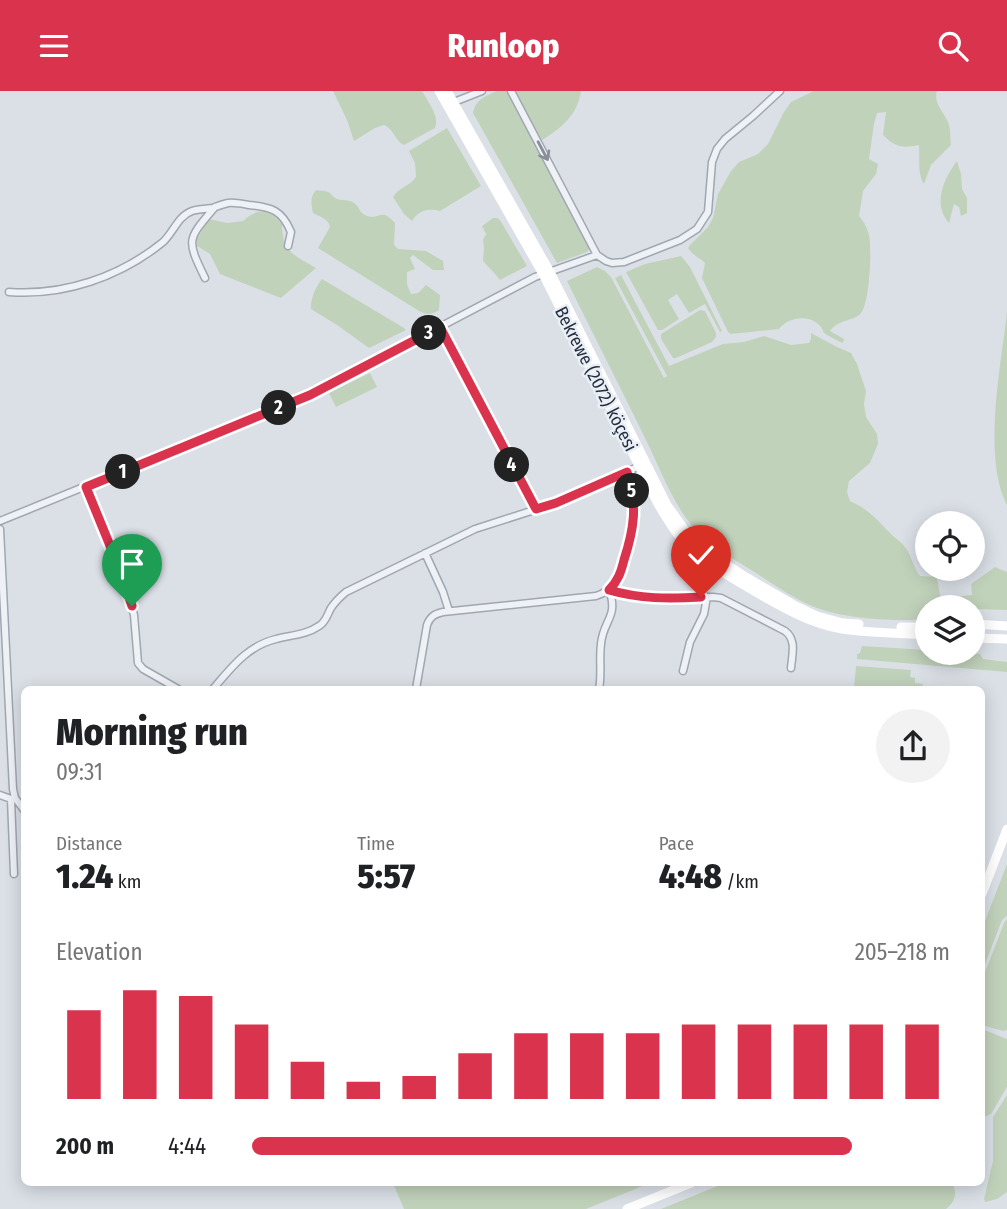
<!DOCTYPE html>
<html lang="en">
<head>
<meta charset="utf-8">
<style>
	:root { --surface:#fff; --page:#f2f2f2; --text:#202124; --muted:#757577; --accent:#da334e }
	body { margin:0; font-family:"Fira Sans Condensed",sans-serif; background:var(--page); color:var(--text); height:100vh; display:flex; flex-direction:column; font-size:26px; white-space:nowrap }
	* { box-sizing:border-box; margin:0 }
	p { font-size:23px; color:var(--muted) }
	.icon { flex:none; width:38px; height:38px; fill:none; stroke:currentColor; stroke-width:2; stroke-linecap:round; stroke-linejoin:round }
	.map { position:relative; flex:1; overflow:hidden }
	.side { position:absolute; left:21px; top:595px; width:964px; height:500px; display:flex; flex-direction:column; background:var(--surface); border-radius:10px; box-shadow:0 4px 18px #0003 }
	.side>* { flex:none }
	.tools { position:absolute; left:915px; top:420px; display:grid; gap:14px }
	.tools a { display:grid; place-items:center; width:70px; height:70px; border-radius:50%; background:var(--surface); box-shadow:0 4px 18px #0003; font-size:35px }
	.pin { position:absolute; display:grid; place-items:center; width:60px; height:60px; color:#fff; margin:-72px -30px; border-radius:50% 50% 50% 0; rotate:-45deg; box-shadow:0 0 7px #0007 }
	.pin .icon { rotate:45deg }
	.km { position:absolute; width:35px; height:35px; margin:-18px; border-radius:50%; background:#222; color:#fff; font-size:19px; line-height:35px; text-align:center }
	.round { display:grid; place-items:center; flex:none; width:74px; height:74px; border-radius:37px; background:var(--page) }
	.summary { display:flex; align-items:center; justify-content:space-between; height:119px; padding:0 35px }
	h1 { font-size:38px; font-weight:800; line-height:52px }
	.stats { display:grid; grid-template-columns:repeat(3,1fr); gap:10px; height:119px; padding:7px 35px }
	.stats div { display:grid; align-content:center }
	.stats b { font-size:35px; font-weight:800 }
	.stats small { font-size:19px; font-weight:400 }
	.stats p { font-size:19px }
	.chart { height:196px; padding:14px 35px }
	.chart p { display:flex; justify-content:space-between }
	.chart svg { width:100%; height:126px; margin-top:7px; stroke:var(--accent); stroke-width:6 }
	ul { padding:0 35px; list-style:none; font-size:23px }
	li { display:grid; grid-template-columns:112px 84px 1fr; align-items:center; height:52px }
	li i { height:18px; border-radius:9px; background:var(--accent) }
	header { display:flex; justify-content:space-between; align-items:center; height:91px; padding:0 35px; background:var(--accent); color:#fff; font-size:32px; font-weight:800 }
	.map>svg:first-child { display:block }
	.green { fill:#c1d2bb }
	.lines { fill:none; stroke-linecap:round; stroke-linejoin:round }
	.street-casing { stroke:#a0a7b1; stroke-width:9 }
	.street { stroke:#eef1f5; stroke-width:6 }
	.secondary { stroke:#fff; stroke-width:9 }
	.oneway { stroke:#89909a }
	.route-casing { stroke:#fff; stroke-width:14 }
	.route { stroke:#da334e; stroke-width:9 }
	.labels { text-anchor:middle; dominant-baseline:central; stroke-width:5; stroke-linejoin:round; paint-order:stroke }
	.street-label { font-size:18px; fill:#242e3e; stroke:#eaeff5 }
</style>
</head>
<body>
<header><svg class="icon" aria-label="menu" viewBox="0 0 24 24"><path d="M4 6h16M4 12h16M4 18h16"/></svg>Runloop<svg class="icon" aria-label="search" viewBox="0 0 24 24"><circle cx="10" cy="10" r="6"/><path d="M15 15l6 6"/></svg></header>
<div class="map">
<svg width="1007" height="1118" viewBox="0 0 1007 1118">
	<rect width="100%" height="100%" fill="#dbe0e7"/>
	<path class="green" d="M 333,0 L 422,0 C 428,11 440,25 435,37 L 404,54 C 395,50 394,38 384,34 L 375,37 L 354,50 L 347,29 Z
		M 497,0 L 507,0 L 516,14 L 591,156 L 587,161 L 557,172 L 473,22 C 476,8 484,6 497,0 Z
		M 515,0 L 581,0 C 578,23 562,37 542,49 Z
		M 814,0 L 937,0 C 933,12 944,21 948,31 C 951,38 950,47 951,54 L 931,74 L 924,93 C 917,83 920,67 919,54 C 902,57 896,57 883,44 L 886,21 L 877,22 L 874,33 L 869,68 L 878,73 L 876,83 L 863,100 L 859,125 C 864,131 867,136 869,144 C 872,157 870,217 859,224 C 849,231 838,229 830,240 L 844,248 L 843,252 C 838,250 832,247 827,244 C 819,238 827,243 820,235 C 809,223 789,226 779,238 L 731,243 L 728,241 L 702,187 L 705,172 C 699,166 693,165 688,157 L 690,154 L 708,136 L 713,127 L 718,103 L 731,80 L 739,71 L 758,63 L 768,53 L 784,21 L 791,11 Z
		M 447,37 L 481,95 L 440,120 C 428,117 419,119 412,130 L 404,123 L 393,106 C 398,97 410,95 416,86 L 415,72 L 409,60 Z
		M 957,70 L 961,83 L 962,98 L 967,107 L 967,122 L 961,125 L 959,116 L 954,113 L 949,132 C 932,113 944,87 957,70 Z
		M 316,99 C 320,100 324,99 328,101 C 331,102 333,106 337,108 C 342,110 349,108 354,112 C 359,115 359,121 365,124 C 380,131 380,115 395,132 L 394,154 L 398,158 L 426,160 L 443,170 L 444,179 L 433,179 L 413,164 L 410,167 L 415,178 L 407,181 L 407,193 L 411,203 L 418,202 L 426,194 L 440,204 L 439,219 C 431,224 427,224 419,220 L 318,157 L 330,136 C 329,128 320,126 313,122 C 311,113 310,106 316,99 Z
		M 267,120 L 275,126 L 282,133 C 282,161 294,164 316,177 L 281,207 L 220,183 L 210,163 L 197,155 L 197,148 L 209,128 L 227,132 L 243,130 L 249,125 L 257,121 Z
		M 493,127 L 497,127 L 500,129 L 527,175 L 500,189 L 496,184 L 483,170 L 484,156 L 483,149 L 486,143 L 482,135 Z
		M 681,165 L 690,176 L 722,240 L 720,241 L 705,213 L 689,222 L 677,203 L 668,209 L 679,228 L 662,239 L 658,239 L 626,181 L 645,173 Z
		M 597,176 L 605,180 L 611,186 L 664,287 L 667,285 L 615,187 L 621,184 L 669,275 L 723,253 L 744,251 L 764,245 L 791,254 L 809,252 L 811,248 L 811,242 L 837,256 L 851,262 L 857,273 L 866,300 L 864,313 L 866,326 L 877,343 L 878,353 L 870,372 L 849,390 L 847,401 L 850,410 C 870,419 878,430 893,445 C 897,448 902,452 905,456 C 912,465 913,476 920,485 L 937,486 L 942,516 L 928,516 L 927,528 C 895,531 842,528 812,515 C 790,506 769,490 748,477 C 726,464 701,448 686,427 C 669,403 658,373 645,347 C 619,294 593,243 567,190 Z
		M 322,188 L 404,237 L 406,239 L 369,257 L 337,234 L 311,218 C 310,209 316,195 322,188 Z
		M 700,219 L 705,220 L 716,242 L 716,246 L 712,251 L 676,267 L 673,267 L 661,248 L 661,243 Z
		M 1007,221 L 1007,414 C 982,366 1001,275 1007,221 Z
		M 370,282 L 377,296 L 336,316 L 329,302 Z
		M 995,476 L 1007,481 L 1007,519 L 977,518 L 973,521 L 973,516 L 953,516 L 962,505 L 972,504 L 971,493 Z
		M 862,555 L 927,559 L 928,562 L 980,563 L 983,568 L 1007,571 L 1007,581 L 857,568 L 857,563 L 860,562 Z
		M 856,575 L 911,579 L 910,586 L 915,587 L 915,592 L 923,593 L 922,598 L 854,598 Z
		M 1007,773 L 1007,825 L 1002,829 L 982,881 L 982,838 Z
		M 1007,828 L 1007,939 L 1003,940 L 982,934 L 982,889 L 1004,832 Z
		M 982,938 L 1007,948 L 1007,996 L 991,1023 L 982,1027 Z
		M 1007,1004 L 1007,1101 L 997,1108 L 985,1111 L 984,1108 L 993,1070 L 993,1026 Z
		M 393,1092 L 650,1092 L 586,1118 L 404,1118 Z
		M 725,1092 L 952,1092 C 958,1102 955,1111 946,1118 L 661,1118 Z"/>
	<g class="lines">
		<defs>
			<path id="street" d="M 511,0 L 597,164 L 606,170 L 612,172 L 624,171 L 680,149 L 697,138 L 708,121 L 712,71 L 717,58 L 725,48 L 753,25 L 780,0
				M 454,11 L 482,0
				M 205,187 C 186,148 187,149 215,116
				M 9,201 C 64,205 120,186 163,151 C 173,142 178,125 192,120 C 198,118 206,118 213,117 C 218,115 223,113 228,112 C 235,111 243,113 249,114 C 271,116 282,119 291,141 L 288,155
				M 440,236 L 536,418
				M 86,396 L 126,496 L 134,524 L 138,572 L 143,578 L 178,598
				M 0,430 L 310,304 L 535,186 L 597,164
				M 0,438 L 13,698 L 15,707 L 24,719
				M 425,462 L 443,501 L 449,520
				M 609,499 L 630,505 L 646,507 L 713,506 L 721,507 L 785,540 C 797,549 792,564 791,577
				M 683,580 L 690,551 L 704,523 L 707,506
				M 213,598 C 231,577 247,555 276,548 C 291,544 306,544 319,535 C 326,531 327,524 331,517 C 335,511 340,506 346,501 L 475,438 L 556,412 L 642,374
				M 416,598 L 427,534 C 430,526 434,523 443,521 L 596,505 C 615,499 619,486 625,468 C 634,437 638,413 627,381
				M 599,598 C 602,584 599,568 601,553 C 603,529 619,526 609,499
				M 0,704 L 11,708 L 14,783"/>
		</defs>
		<use href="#street" class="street-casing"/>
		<use href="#street" class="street"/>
		<path class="secondary" d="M 439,0 L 543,183 L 657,411 C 665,425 673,439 684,451 C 704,471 730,486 754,500 C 782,516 810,533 842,538 C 870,542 899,542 928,544
			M 447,0 L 550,181 L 667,414 L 687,442 L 699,455 L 744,485 L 794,514 L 817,525 L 843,532 L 859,533
			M 973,533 L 1007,535
			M 901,536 L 928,536
			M 973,547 L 1007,548
			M 982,803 L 1007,738
			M 627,1118 L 691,1092"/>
	</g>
	<defs><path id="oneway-shaft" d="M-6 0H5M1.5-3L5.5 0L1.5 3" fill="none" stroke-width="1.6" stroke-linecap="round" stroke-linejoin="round" transform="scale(1.75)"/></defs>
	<use class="oneway" href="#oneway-shaft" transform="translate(543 60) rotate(62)"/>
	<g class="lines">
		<defs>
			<path id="route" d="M 132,515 L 120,479 L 86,396 L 310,304 L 440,236 L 536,418 L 556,412 L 627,381 C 638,414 634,438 624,469 C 621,481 618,490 609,499 C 640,508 669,508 701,506"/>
		</defs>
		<use href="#route" class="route-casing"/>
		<use href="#route" class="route"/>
	</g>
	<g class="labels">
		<g class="street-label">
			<text transform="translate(596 288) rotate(63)">Bekrewe (2072) köçesi</text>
		</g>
	</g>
</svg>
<div class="tools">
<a><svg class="icon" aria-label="locate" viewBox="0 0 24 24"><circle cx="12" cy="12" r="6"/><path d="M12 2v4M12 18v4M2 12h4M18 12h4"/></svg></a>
<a><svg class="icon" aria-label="layers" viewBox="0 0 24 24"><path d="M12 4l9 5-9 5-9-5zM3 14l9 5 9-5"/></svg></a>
</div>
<div class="pin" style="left:132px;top:515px;background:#1e9e55"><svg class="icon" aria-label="arrive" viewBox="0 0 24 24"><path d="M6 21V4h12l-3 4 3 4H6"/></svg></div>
<div class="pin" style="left:701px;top:506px;background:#d93025"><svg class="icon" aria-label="check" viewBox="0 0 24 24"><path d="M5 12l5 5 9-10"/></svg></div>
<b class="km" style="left:123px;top:381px">1</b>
<b class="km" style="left:279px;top:317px">2</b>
<b class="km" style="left:429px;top:242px">3</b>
<b class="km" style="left:512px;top:374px">4</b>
<b class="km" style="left:632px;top:400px">5</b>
<section class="side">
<div class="summary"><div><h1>Morning run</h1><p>09:31</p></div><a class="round"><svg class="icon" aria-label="share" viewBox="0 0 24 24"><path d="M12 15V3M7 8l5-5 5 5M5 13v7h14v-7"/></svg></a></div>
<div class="stats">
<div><p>Distance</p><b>1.24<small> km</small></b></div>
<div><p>Time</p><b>5:57</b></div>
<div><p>Pace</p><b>4:48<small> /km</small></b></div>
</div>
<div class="chart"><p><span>Elevation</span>205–218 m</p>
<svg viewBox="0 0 160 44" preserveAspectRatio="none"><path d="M5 44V13M15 44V6M25 44V8M35 44V18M45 44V31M55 44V38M65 44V36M75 44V28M85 44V21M95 44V21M105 44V21M115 44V18M125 44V18M135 44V18M145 44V18M155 44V18"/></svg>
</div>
<ul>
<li><b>200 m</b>4:44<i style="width:86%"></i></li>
</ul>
</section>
</div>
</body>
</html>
